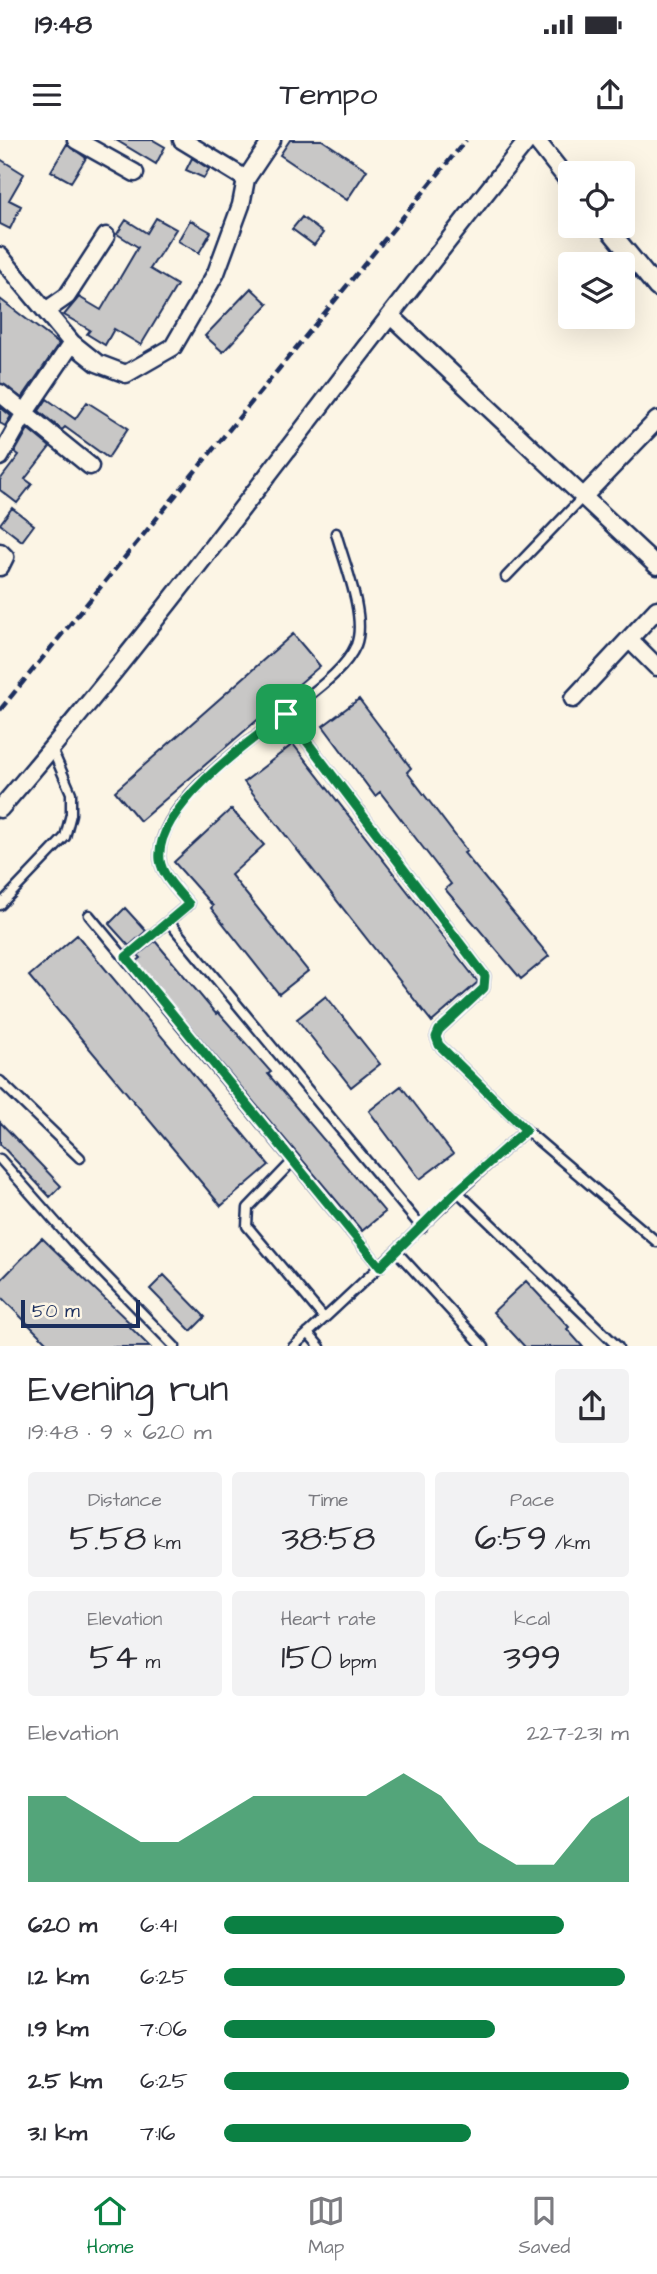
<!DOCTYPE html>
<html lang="en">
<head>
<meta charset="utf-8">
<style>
	:root { --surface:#fff; --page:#f2f2f3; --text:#2b2b33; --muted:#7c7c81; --line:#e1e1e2; --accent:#0b8043 }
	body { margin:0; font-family:"Architects Daughter",sans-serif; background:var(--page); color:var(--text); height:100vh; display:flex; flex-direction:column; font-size:26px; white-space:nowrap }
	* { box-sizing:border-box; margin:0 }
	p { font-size:23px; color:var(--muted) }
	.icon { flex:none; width:38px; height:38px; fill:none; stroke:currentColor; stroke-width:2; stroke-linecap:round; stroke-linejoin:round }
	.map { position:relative; height:1206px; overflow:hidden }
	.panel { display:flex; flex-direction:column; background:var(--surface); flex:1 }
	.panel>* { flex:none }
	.fabs { position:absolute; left:558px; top:21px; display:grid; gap:14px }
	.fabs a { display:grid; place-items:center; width:77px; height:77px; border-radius:7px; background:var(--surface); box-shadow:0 7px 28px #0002; font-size:35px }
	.scale { position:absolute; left:21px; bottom:18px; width:119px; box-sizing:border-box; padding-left:7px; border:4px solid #1b2f5e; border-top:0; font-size:19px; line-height:24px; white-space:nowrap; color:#1b2f5e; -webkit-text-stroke:5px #fcf5e5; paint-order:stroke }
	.pin { position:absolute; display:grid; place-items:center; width:60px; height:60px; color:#fff; margin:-30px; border-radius:14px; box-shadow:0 4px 10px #0006 }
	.round { display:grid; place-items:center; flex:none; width:74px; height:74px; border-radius:7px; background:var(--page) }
	.headline { display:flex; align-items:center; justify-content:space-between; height:119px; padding:0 28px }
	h1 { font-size:38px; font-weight:600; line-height:52px }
	.stats { display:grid; grid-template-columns:repeat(3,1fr); gap:10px; height:119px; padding:7px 28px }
	.stats div { display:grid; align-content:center; border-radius:7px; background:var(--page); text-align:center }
	.stats b { font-size:35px; font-weight:600 }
	.stats small { font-size:19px; font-weight:400 }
	.stats p { font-size:19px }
	.chart { height:196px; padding:14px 28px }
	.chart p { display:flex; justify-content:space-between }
	.chart svg { width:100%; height:126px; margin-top:7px; fill:var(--accent); opacity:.7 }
	ul { padding:0 28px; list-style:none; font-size:23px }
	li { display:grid; grid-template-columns:112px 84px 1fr; align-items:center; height:52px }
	li i { height:18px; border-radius:9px; background:var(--accent) }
	.status { display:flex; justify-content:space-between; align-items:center; height:49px; padding:0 35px; background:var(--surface); direction:ltr }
	.status svg { height:19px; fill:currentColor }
	header { display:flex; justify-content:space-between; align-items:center; height:91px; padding:0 28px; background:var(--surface); font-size:32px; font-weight:600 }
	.menu { display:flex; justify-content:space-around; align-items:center; height:98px; border-top:2px solid var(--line); background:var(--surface); font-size:19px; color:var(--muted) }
	.menu a { display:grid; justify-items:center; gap:4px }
	.menu .active { color:var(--accent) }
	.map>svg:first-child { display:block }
	.building { fill:#c8c7c6; stroke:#1b2f5e; stroke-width:2 }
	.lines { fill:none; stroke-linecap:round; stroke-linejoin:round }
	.lane-casing { stroke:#1b2f5e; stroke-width:13 }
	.street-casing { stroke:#1b2f5e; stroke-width:21 }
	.lane { stroke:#fcf5e5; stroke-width:8 }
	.street { stroke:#fcf5e5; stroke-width:16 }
	.rail { stroke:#1b2f5e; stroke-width:4.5; stroke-dasharray:10 5; stroke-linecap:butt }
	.route-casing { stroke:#fff; stroke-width:14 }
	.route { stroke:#0b8043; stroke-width:9 }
</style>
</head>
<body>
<div class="status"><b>19:48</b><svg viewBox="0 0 49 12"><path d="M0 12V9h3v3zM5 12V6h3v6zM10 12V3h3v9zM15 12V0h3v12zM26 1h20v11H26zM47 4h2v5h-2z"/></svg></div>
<header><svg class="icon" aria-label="menu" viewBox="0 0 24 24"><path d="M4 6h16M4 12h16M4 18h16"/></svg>Tempo<svg class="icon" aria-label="share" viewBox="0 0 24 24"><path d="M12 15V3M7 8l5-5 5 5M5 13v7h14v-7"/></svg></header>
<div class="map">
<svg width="657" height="1207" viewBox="0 0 657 1207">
	<rect width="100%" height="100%" fill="#fcf5e5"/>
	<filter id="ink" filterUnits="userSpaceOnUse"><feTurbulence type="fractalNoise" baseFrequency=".0143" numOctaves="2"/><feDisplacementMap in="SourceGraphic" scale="14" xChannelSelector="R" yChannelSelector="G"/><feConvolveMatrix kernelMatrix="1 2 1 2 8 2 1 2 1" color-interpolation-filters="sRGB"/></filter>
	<g filter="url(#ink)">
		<path class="building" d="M 116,0 L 153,0 L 165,7 L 156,24 Z
			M 290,0 L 322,0 L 367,30 L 347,60 L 280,15 Z
			M 67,4 L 86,18 L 71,42 L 51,31 Z
			M 192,18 L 209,29 L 204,38 L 186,30 Z
			M 0,19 L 24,34 L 9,60 L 21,66 L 10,89 L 0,84 Z
			M 302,77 L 323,93 L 314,105 L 292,89 Z
			M 156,78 L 176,89 L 150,129 L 177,145 L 141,205 L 114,189 L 105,205 L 87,194 L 90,190 L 64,175 L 79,157 L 101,170 L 138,107 L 117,94 L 126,80 L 147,93 Z
			M 190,80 L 211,92 L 199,113 L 178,101 Z
			M 251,148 L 268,164 L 223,212 L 205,196 Z
			M 0,159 L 59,204 L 22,258 L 0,243 Z
			M 47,259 L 75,279 L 87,262 L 128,288 L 108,318 L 65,287 L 62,290 L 39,271 Z
			M 0,267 L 11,276 L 5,286 L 0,283 Z
			M 28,289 L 50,307 L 25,339 L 32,344 L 17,363 L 0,350 L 0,340 L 19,315 L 15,312 Z
			M 12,368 L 34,385 L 22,401 L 0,384 Z
			M 293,494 L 320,526 L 140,681 L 115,651 Z
			M 359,559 L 411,628 L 407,632 L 467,711 L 464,713 L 549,816 L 521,839 L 445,749 L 451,744 L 380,652 L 375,656 L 323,586 Z
			M 293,604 L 478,842 L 432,882 L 244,642 Z
			M 231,669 L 264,705 L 231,735 L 308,831 L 279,854 L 211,768 L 213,766 L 174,722 Z
			M 125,768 L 146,791 L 129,806 L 109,784 Z
			M 77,795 L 269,1025 L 221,1066 L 29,836 Z
			M 155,801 L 216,874 L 218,872 L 271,932 L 268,934 L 385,1072 L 362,1091 L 136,822 L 141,818 L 138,815 Z
			M 326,856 L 380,924 L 351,947 L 297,879 Z
			M 401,946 L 453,1014 L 420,1039 L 369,971 Z
			M 0,982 L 61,1046 L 50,1057 L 0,1004 Z
			M 42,1098 L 131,1184 L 129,1186 L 150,1207 L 51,1207 L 0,1156 L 0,1141 Z
			M 164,1135 L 205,1177 L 191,1191 L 150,1149 Z
			M 526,1141 L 569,1187 L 567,1189 L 583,1207 L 525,1207 L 493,1172 Z"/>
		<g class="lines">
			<defs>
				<path id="lane" d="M 336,393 C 344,422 367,477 356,505 C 344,533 308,555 286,574 L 485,836 L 484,848 L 439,890 L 436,897 L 439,905 L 526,990 L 657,1102
					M 506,437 L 584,356
					M 0,765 L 65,697 L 71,674 L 71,653 L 52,609
					M 89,775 L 380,1127
					M 169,782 L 422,1088
					M 126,817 L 189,764 C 179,752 162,736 160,720 C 154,666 248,602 286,574
					M 0,941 L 80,1018
					M 0,1019 L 73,1102 L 175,1207
					M 293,1021 L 248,1068 L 247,1086 L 324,1178
					M 457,1051 L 618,1207
					M 397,1112 L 484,1207
					M 308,1193 L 320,1207
					M 293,1207 C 372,1136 446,1060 526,990"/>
				<path id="street" d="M 76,0 L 135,33
					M 182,0 L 246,39 L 272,0
					M 536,0 L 570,43
					M 606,86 L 657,148
					M 0,116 L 72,203 L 97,223 L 126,234 L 173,207 L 216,133 L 241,65 L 246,39
					M 47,170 L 67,156 L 106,96
					M 391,176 L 657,426
					M 0,253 L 90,326
					M 0,317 L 26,271 L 72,203
					M 585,355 L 657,280
					M 0,412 L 5,417 L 0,427
					M 629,499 L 657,527
					M 573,559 L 657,469
					M 0,669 C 186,453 349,221 528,0"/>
			</defs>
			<use href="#lane" class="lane-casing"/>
			<use href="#street" class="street-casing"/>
			<use href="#lane" class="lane"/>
			<use href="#street" class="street"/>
			<path class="rail" d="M 0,570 L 466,0"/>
		</g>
	</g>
	<g class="lines" filter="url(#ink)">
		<defs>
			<path id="route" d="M 286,574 L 485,836 L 484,848 L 439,890 L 436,897 L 439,905 L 526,990 L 457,1051 L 380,1127 L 126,817 L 189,764 C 179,752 162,736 160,720 C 154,669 249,601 286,574 Z"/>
		</defs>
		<use href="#route" class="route-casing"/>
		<use href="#route" class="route"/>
	</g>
</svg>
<div class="fabs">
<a><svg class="icon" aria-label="locate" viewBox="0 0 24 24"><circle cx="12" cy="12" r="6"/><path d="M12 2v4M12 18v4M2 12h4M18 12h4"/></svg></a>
<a><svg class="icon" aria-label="layers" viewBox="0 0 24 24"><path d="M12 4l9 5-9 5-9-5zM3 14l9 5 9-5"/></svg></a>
</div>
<div class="scale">50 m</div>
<div class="pin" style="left:286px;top:574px;background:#1e9e55"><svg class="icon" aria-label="arrive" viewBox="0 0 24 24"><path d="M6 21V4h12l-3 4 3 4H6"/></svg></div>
</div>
<section class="panel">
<div class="headline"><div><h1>Evening run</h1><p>19:48 · 9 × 620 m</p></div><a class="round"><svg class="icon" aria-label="share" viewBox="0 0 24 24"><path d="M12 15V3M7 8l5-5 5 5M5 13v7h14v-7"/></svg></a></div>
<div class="stats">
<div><p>Distance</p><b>5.58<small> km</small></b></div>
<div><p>Time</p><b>38:58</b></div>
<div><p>Pace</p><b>6:59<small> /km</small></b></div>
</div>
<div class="stats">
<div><p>Elevation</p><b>54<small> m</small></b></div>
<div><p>Heart rate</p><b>150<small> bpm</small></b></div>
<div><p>kcal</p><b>399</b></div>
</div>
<div class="chart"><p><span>Elevation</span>227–231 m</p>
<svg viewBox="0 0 160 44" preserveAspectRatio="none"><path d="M0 44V14L10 14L20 22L30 30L40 30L50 22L60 14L70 14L80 14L90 14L100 6L110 14L120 30L130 38L140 38L150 22L160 14V44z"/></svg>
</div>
<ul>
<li><b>620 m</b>6:41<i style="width:84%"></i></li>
<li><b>1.2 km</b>6:25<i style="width:99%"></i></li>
<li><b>1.9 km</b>7:06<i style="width:67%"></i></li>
<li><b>2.5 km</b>6:25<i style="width:100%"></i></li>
<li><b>3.1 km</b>7:16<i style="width:61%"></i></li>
</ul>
</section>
<nav class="menu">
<a class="active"><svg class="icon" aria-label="home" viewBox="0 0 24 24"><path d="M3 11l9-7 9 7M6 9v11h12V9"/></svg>Home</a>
<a><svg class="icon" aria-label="map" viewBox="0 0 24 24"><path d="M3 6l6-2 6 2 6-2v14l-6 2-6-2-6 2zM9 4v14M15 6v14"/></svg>Map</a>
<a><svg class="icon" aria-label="saved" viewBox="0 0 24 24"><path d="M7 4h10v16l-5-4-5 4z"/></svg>Saved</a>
</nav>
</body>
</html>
